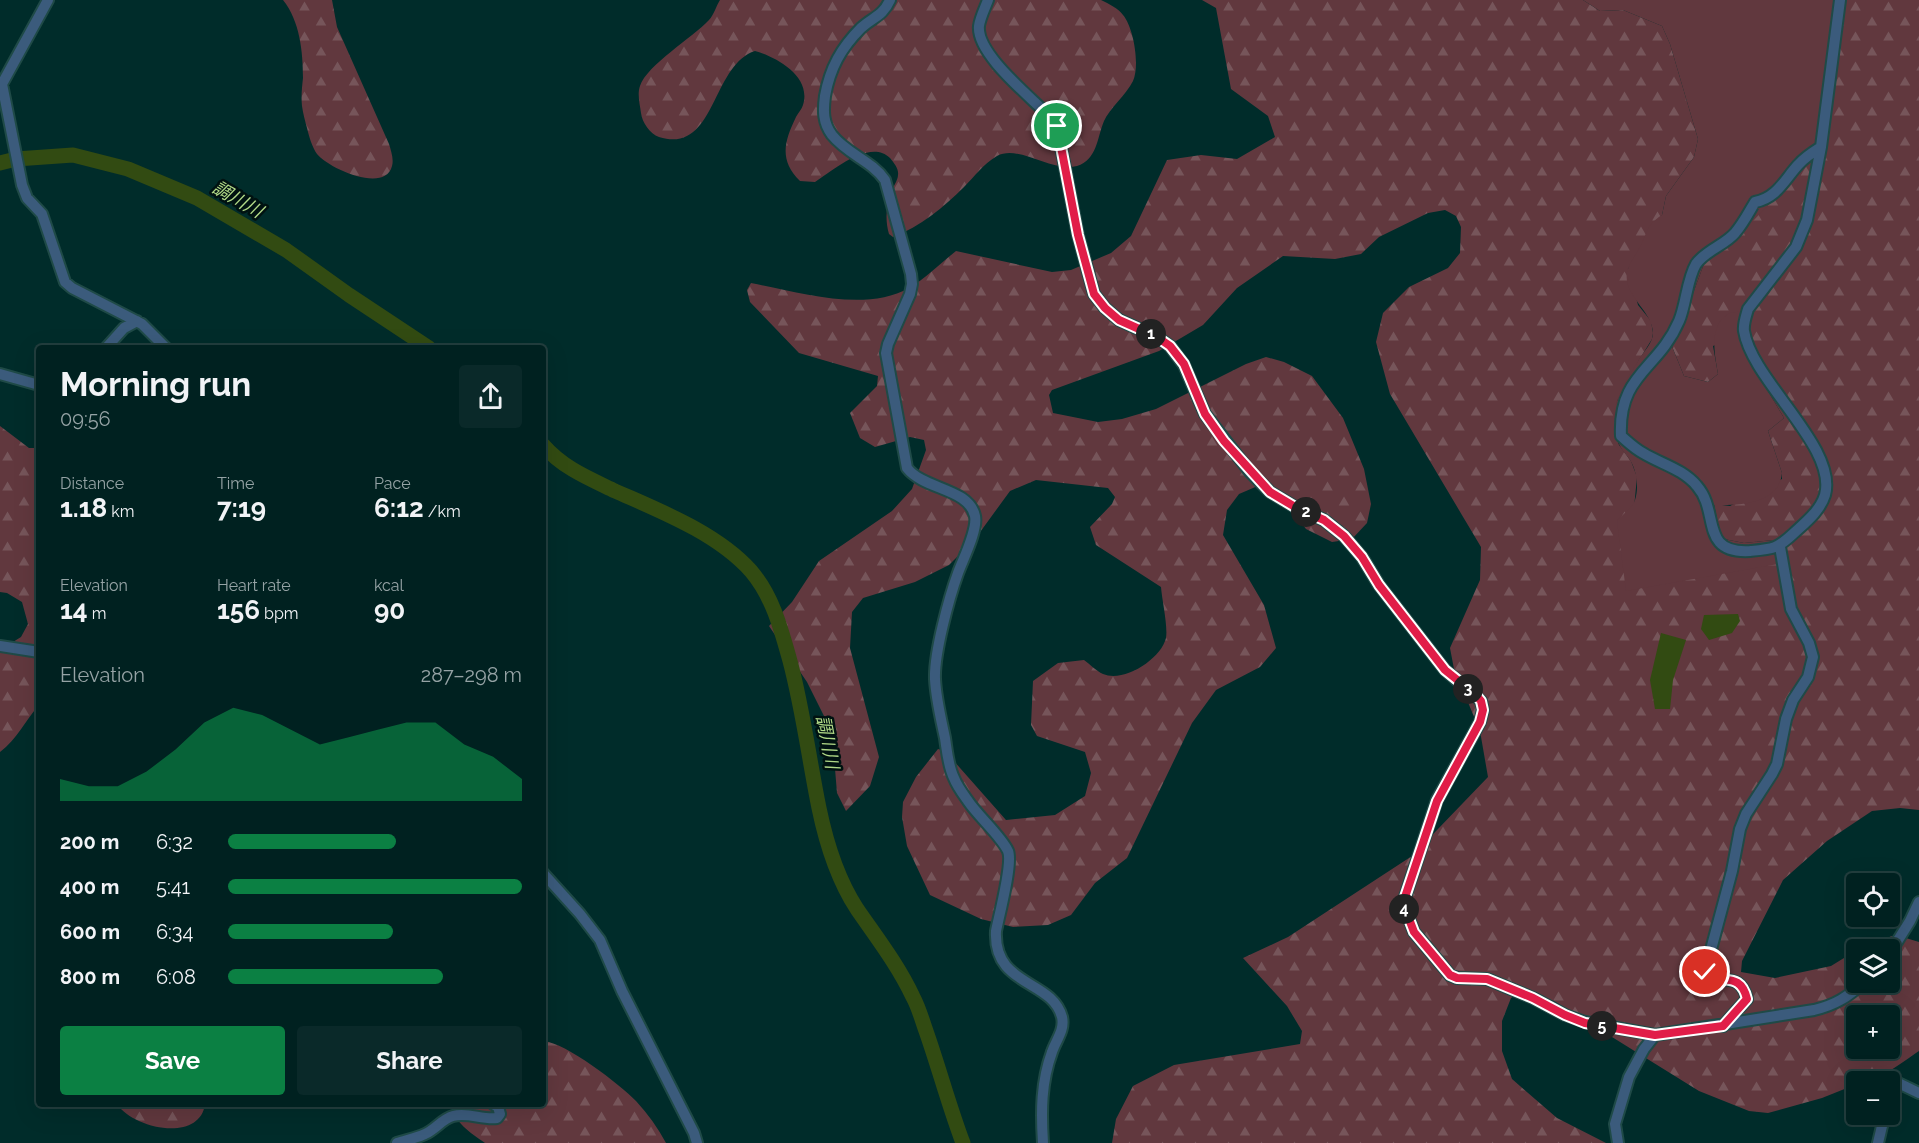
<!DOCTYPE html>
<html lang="en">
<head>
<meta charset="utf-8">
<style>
	:root { --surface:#002120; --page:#0a2929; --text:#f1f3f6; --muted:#95a3a5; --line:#223e3e; --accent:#0b8043 }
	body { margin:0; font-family:Raleway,"Noto Sans JP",sans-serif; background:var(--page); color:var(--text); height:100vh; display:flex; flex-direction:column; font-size:22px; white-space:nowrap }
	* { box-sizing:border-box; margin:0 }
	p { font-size:20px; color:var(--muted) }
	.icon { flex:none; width:33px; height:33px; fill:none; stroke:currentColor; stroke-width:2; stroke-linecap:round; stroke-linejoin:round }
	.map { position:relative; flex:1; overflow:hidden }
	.panel { position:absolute; left:36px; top:345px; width:510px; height:762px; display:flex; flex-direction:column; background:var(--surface); border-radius:6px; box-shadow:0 6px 24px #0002,0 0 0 2px var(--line) }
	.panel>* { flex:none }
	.controls { position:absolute; left:1846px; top:873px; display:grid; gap:12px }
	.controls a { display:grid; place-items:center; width:54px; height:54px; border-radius:6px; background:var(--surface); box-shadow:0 6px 24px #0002,0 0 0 2px var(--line); font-size:30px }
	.pin { position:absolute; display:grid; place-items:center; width:51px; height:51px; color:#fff; margin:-26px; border:3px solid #fff; border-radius:50%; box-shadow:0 2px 6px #0007 }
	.km { position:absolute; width:30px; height:30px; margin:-15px; border-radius:50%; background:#222; color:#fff; font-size:16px; line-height:30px; text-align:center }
	.round { display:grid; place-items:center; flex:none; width:63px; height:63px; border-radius:6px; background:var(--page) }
	.overview { display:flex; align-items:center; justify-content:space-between; height:102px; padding:0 24px }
	h1 { font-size:33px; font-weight:700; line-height:45px }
	.stats { display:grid; grid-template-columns:repeat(3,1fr); gap:9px; height:102px; padding:6px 24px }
	.stats div { display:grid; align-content:center }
	.stats b { font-size:26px; font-weight:700 }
	.stats small { font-size:16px; font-weight:400 }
	.stats p { font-size:16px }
	.chart { height:168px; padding:12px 24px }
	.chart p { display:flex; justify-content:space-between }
	.chart svg { width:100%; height:108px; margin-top:6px; fill:var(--accent); opacity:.7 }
	.button { display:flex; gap:12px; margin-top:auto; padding:12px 24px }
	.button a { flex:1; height:69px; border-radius:6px; background:var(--accent); color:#fff; font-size:24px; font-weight:700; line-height:69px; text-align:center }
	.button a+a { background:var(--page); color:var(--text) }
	ul { padding:0 24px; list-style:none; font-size:20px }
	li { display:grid; grid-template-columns:96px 72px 1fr; align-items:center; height:45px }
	li i { height:15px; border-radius:8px; background:var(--accent) }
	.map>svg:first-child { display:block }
	.forest { fill:url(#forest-firs); fill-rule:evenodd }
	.green { fill:#61383e }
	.water { fill:#324b12 }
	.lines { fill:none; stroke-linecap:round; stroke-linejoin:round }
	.river { stroke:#324b12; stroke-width:15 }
	.street-casing { stroke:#1f4a47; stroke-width:14 }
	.street { stroke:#3b5b7c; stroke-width:10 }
	.route-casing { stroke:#fff; stroke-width:12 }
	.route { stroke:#e11d48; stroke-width:8 }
	.labels { text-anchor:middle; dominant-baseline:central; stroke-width:5; stroke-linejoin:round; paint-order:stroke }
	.water-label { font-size:18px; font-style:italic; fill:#b0d987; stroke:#001211 }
</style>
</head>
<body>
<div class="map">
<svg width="1919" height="1143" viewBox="0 0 1919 1143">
	<defs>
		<pattern id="forest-firs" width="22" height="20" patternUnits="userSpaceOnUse" patternTransform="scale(1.5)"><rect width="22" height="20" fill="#61383e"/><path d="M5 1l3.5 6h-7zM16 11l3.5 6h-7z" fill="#76555a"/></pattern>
	</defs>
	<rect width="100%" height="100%" fill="#002c2a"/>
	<path class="forest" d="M 283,0 L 332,0 L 337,27 L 389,144 C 391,151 394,159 392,166 C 385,194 328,168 317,154 C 312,147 309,136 307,128 C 305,121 303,113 302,106 C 301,97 302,87 303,78 C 303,52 300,21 283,0 Z
		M 720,0 L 1101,0 C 1109,4 1118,8 1123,15 C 1134,28 1140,66 1133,81 C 1126,95 1109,109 1104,121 C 1097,138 1097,160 1077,166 C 1052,173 1019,144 997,156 C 983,164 975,176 964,187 C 944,207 920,227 893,237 L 889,234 C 885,221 886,205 891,192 C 893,187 898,180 898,175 C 899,169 894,163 890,158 C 870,138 832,171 815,182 L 800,181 C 779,160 784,142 796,117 C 798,113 802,109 803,105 C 812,76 776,57 755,51 C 711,65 716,155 659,137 C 650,134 642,122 641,113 C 640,105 637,94 640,86 C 647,65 692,38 709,20 C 714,15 716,6 720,0 Z
		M 1202,0 L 1583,0 L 1600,11 L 1623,10 L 1662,26 L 1670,44 L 1698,139 L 1694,157 L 1666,196 L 1662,215 L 1628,269 L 1638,305 L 1651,321 L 1653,333 L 1652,339 L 1639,360 L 1617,401 L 1615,434 L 1619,445 L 1631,461 L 1637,477 L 1626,590 L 1774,540 L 1744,543 L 1724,539 L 1720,534 L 1714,504 L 1730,506 L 1782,479 L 1782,473 L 1768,431 L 1784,418 L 1743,349 L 1740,333 L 1713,346 L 1718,374 L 1708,382 L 1684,376 L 1671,344 L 1681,326 L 1705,261 L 1835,0 L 1919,0 L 1919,810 L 1900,808 L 1872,811 L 1827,841 L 1783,880 L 1742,961 L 1741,972 L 1775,978 L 1831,966 L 1857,950 L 1857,982 L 1890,982 L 1890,950 L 1857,950 L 1866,944 L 1896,935 L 1919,942 L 1919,1051 C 1901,1063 1880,1081 1857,1082 L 1857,1084 L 1822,1098 L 1768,1113 L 1749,1111 L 1699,1091 L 1554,1001 L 1525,990 L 1511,998 L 1502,1021 L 1502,1051 L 1512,1079 L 1557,1118 L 1606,1143 L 1112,1143 L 1116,1119 L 1133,1086 L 1174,1065 L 1300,1044 L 1302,1031 L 1287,1006 L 1243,958 L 1288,937 L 1412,856 L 1488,777 L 1480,731 L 1454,669 L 1450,648 L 1480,580 L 1481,547 L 1390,394 L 1376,342 L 1383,313 L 1409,287 L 1448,268 L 1460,253 L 1461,227 L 1456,216 L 1445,210 L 1428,213 L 1379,237 L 1361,254 L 1335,259 L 1283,256 L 1237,288 L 1203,325 L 1159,351 L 1052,390 L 1049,395 L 1053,413 L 1098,422 L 1122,419 L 1156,409 L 1246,364 L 1266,357 L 1284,362 L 1312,376 L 1343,418 L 1364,469 L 1371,504 L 1367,523 L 1352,539 L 1332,542 L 1306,529 L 1280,494 L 1260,485 L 1239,494 L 1227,510 L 1223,535 L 1264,605 L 1276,648 L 1260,667 L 1216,690 L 1192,723 L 1127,858 L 1095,883 L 1071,915 L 1048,925 L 1013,927 L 981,919 L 930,895 L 907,846 L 902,817 L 903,802 L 916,777 L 938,749 L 945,751 L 1006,820 L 1055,815 L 1085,796 L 1091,773 L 1085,752 L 1037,736 L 1031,725 L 1033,681 L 1058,663 L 1084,660 C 1090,664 1096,671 1103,674 C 1124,683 1161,659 1166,638 C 1168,626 1162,600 1161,587 L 1096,545 L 1090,527 L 1112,504 L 1115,497 L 1108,488 L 1036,480 L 1010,491 L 975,539 L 949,565 L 915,582 L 863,598 L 852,612 L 850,648 L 879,757 L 870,786 L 846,811 L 837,793 L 832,732 L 807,682 L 769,626 L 792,602 L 819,561 L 892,511 L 912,489 L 926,450 L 924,440 L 910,437 L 875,447 L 860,438 L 850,413 L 877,386 L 878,376 L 799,353 L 750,302 L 747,290 L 751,283 C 798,292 865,313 909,288 C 926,278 941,263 956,251 L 1052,272 L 1071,270 L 1111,253 L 1131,236 L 1167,160 L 1201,155 L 1237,159 L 1275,137 L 1268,116 L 1231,89 L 1216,8 ZM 1857,1016 L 1890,1016 L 1890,1048 L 1857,1048 Z
		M 0,426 L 29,448 L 39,448 L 39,705 C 25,721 17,739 0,752 L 0,650 L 21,637 L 28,624 L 22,602 L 7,593 L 0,592 Z
		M 543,1041 C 567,1043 619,1084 636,1101 C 648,1114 658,1128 666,1143 L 485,1143 C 471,1133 453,1122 451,1104 L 543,1104 Z
		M 117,1104 L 205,1104 C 200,1143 133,1129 117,1104 Z"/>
	<path class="green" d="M 1583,0 L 1835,0 L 1834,16 L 1812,158 L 1739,236 L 1705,261 L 1681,326 L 1671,344 L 1684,376 L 1708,382 L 1718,374 C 1715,356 1708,326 1728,314 C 1732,312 1739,312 1743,311 L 1740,333 L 1743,349 L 1784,418 L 1768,431 L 1782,473 C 1779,505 1737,505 1714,505 L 1720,534 L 1724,539 L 1744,543 L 1774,540 L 1778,564 L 1626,591 L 1617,521 C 1622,515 1633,507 1635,500 C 1639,488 1637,471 1630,460 C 1627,455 1622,451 1620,446 C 1615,437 1614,424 1614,414 C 1616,396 1629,376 1638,361 C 1643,352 1653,343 1653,333 C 1653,311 1623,296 1627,272 C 1629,263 1636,255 1640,247 C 1648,232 1646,225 1662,215 L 1666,196 L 1694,157 L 1698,139 L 1670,44 L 1662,26 L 1623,10 L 1600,11 Z"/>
	<path class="water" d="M 1738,614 L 1740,621 L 1732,633 L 1709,640 L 1701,629 L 1704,615 Z
		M 1661,633 L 1686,640 L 1673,680 L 1670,709 L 1655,709 L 1650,680 Z"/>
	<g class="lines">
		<path class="river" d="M 0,163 L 16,159 L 73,155 L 128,169 L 197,198 L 286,250 L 349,295 L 429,348
			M 543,445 C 563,468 588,478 615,491 C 660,511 717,533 751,571 C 773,597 781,629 790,661 C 803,710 809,759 819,808 C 826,842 838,880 857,909 C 877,938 898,965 913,997 C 919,1008 922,1020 926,1031 C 939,1068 949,1106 963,1143"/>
		<defs>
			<path id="street" d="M 48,0 L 2,84 L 22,185 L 27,198 L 42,214 L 65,282 L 72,288 L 142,324 L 166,348
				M 890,0 C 883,16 873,17 861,28 C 841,48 830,68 825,96 C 823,111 823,123 832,135 C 847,154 872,161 885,180 L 911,274 L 912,284 L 910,294 L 888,344 L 886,353 L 907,468 C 924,490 969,488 975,516 C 978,530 963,559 958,573 C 949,598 934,653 935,679 C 936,699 941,719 945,738 C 947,751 948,766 954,778 C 957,786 963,794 968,801 C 978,816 1001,836 1008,851 C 1013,863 999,916 996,931 C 993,987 1052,979 1062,1017 C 1065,1030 1056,1040 1052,1052 C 1041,1082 1041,1112 1043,1143
				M 988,0 C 985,8 980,18 979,26 C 976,54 1031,97 1049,116 L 1057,126 L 1078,235 L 1094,294 L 1105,308 L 1119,320 L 1157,337 L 1170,346 L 1184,365 L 1205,414 L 1250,472 L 1270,492 L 1295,507 L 1324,520 L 1344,536 L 1362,557 L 1379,585 L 1445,670 L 1481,701 L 1483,710 L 1480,722 L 1437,800 L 1403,903 L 1414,932 L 1450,975 L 1457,978 L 1487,979 L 1533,998 L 1565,1015 L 1585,1022 L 1655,1035 L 1814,1010 C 1835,1005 1848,997 1864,982
				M 1821,147 C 1813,152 1804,158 1798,165 C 1785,179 1777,198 1755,202 C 1749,212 1743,224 1735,233 C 1725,245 1706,250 1696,264 C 1687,279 1686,305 1679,321 C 1658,370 1618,374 1621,436 C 1628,442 1635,449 1643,453 C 1661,464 1683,469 1697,486 C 1720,512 1699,554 1750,551 C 1773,549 1777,549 1794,533 C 1806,522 1820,511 1825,495 C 1838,447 1752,381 1744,331 C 1743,324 1746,316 1748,309 L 1796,247 L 1807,220 L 1821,147 L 1840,0
				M 106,348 L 124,328 L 137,321
				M 0,374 L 39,385
				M 0,646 L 39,652
				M 543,873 L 580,914 L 600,940 L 622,991 L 694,1133 L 697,1143
				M 1890,953 L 1910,921 L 1919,902
				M 1723,1026 L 1747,999 C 1740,969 1719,987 1705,972 L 1732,871 L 1740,829 L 1746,814 L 1772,774 L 1777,764 L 1786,719 L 1793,700 L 1808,677 L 1813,657 L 1809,643 L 1791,609 L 1780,547
				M 1890,1084 L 1892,1080 L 1919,1093
				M 397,1143 C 406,1140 417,1138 425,1134 C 436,1129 442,1119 453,1116 C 468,1112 482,1120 497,1118 L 500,1114 L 498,1107 L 493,1104
				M 1618,1143 L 1615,1124 L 1629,1077 L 1644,1049 L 1655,1035
				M 1878,1143 L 1882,1126 L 1882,1114"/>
		</defs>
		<use href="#street" class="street-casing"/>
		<use href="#street" class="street"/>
	</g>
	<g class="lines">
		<defs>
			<path id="route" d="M 1057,126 L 1078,235 L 1094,294 L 1105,308 L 1119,320 L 1157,337 L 1170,346 L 1184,364 L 1205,414 L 1224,441 L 1270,492 L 1295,507 L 1324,520 L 1344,536 L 1362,557 L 1379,585 L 1445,670 L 1476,695 L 1481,701 L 1483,710 L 1480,722 L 1437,801 L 1403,903 L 1414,932 L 1450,975 L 1457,978 L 1487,979 L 1533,998 L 1565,1015 L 1585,1023 L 1655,1035 L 1723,1026 L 1747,999 C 1740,969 1719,987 1705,972"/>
		</defs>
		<use href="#route" class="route-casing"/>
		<use href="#route" class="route"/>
	</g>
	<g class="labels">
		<g class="water-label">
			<text transform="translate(238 199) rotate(30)">調川川</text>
			<text transform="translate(828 742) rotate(79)">調川川</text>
		</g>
	</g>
</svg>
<div class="controls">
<a><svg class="icon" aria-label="locate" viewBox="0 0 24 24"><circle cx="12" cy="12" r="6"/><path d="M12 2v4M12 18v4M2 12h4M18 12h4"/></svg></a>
<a><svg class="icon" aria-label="layers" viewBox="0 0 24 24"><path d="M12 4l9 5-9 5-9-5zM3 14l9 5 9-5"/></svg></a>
<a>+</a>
<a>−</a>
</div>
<div class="pin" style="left:1057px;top:126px;background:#1e9e55"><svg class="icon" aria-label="arrive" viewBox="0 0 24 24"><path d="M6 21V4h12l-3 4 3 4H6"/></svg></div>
<div class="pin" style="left:1705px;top:972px;background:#d93025"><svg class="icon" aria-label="check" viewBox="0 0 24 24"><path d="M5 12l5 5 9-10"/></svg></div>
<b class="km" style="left:1151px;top:334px">1</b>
<b class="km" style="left:1306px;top:512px">2</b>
<b class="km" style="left:1468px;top:689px">3</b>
<b class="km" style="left:1404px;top:909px">4</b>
<b class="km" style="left:1602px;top:1026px">5</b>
<section class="panel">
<div class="overview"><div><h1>Morning run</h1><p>09:56</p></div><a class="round"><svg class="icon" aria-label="share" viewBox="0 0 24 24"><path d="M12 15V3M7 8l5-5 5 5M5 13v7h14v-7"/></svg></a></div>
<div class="stats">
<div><p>Distance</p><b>1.18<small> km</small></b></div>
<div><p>Time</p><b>7:19</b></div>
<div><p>Pace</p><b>6:12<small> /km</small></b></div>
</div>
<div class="stats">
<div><p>Elevation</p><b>14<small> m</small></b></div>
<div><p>Heart rate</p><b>156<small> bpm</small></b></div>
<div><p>kcal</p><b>90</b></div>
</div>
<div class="chart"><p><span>Elevation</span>287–298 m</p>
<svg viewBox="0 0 160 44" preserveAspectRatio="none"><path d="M0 44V35L10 38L20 38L30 32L40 23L50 12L60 6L70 9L80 15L90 21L100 18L110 15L120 12L130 12L140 21L150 26L160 35V44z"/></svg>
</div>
<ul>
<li><b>200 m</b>6:32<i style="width:57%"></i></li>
<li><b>400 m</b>5:41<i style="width:100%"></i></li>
<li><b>600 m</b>6:34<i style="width:56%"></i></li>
<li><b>800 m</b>6:08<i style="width:73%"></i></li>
</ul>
<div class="button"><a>Save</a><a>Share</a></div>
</section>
</div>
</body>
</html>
